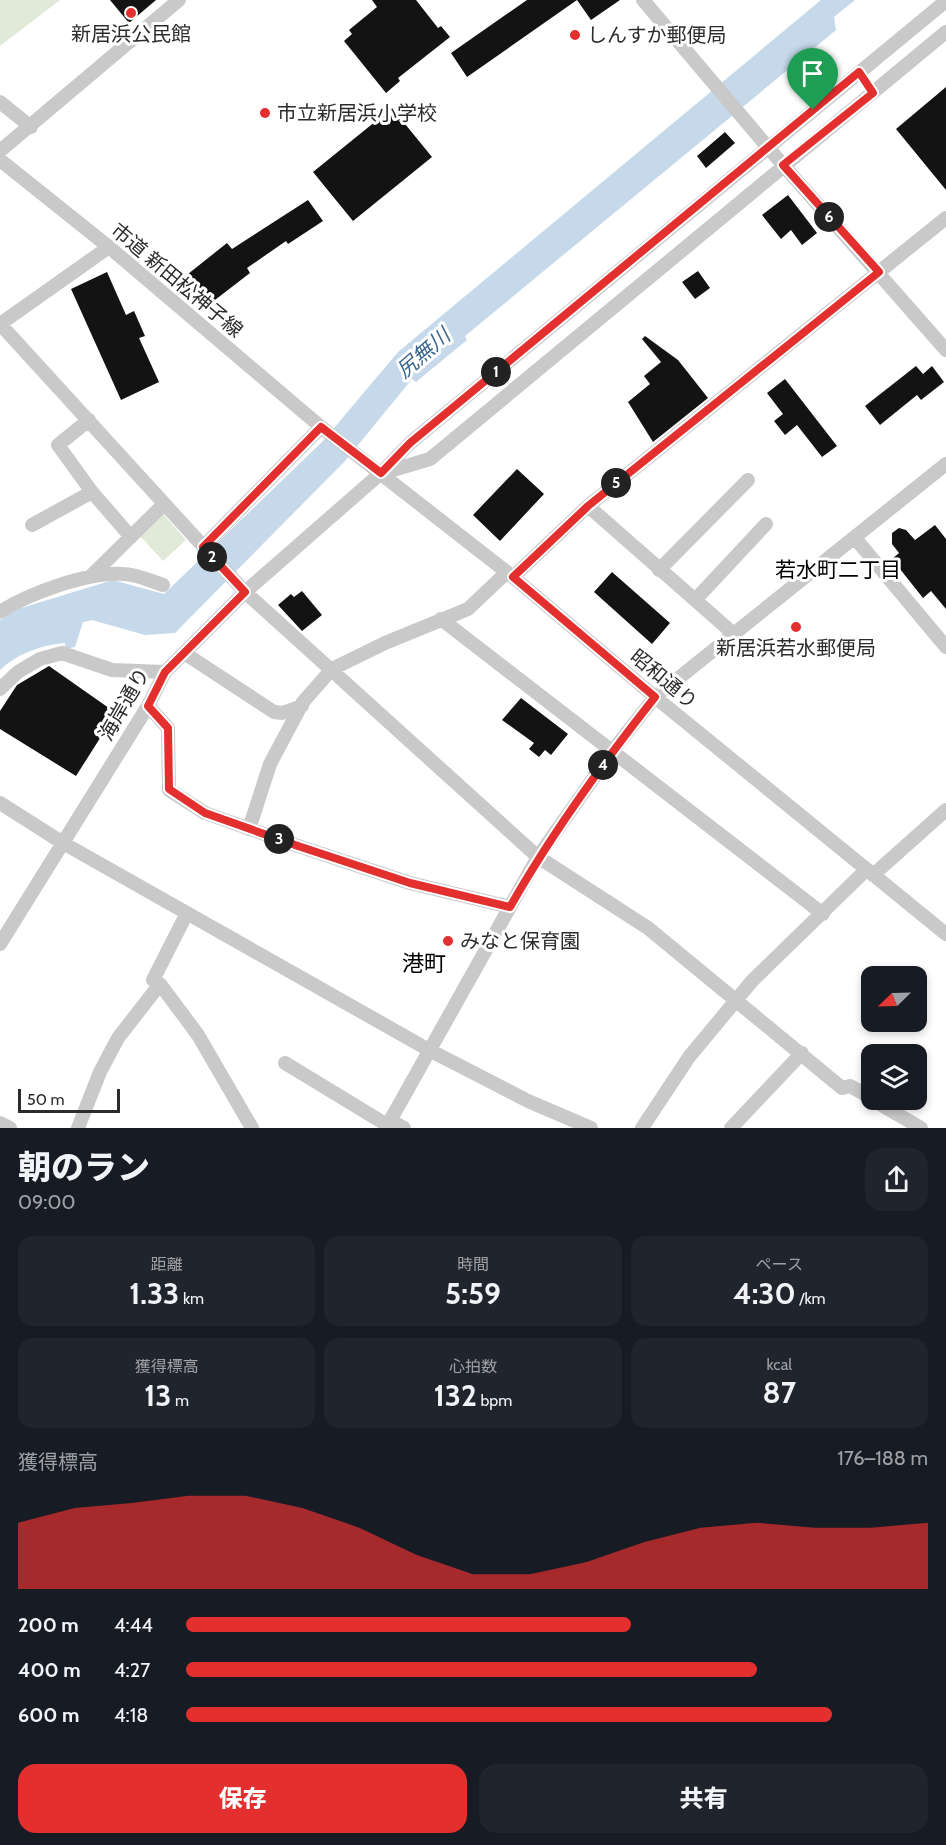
<!DOCTYPE html>
<html lang="ja">
<head>
<meta charset="utf-8">
<style>
	:root { --surface:#171b24; --page:#20242c; --text:#f1f3f6; --muted:#9ea1a6; --accent:#e32f2e }
	body { margin:0; font-family:Cabin,"Noto Sans JP",sans-serif; background:var(--page); color:var(--text); height:100vh; display:flex; flex-direction:column; font-size:22px; white-space:nowrap }
	* { box-sizing:border-box; margin:0 }
	p { font-size:20px; color:var(--muted) }
	.icon { flex:none; width:33px; height:33px; fill:none; stroke:currentColor; stroke-width:2; stroke-linecap:round; stroke-linejoin:round }
	.map { position:relative; height:1128px; overflow:hidden }
	.panel { display:flex; flex-direction:column; background:var(--surface); flex:1 }
	.panel>* { flex:none }
	.needle { width:39px; rotate:247deg }
	.fabs { position:absolute; left:861px; top:966px; display:grid; gap:12px }
	.fabs a { display:grid; place-items:center; width:66px; height:66px; border-radius:12px; background:var(--surface); box-shadow:0 3px 9px #0003; font-size:30px }
	.scale { position:absolute; left:18px; bottom:15px; width:102px; box-sizing:border-box; padding-left:6px; border:3px solid #2c2c2c; border-top:0; font-size:16px; line-height:21px; white-space:nowrap; color:#2c2c2c; -webkit-text-stroke:4px #fff; paint-order:stroke }
	.pin { position:absolute; display:grid; place-items:center; width:51px; height:51px; color:#fff; margin:-62px -26px; border-radius:50% 50% 50% 0; rotate:-45deg; box-shadow:0 0 6px #0007 }
	.pin .icon { rotate:45deg }
	.km { position:absolute; width:30px; height:30px; margin:-15px; border-radius:50%; background:#222; color:#fff; font-size:16px; line-height:30px; text-align:center }
	.round { display:grid; place-items:center; flex:none; width:63px; height:63px; border-radius:18px; background:var(--page) }
	.head { display:flex; align-items:center; justify-content:space-between; height:102px; padding:0 18px }
	h1 { font-size:33px; font-weight:800; line-height:45px }
	.metrics { display:grid; grid-template-columns:repeat(3,1fr); gap:9px; height:102px; padding:6px 18px }
	.metrics div { display:grid; align-content:center; border-radius:15px; background:var(--page); text-align:center }
	.metrics b { font-size:30px; font-weight:800 }
	.metrics small { font-size:16px; font-weight:400 }
	.metrics p { font-size:16px }
	.chart { height:168px; padding:12px 18px }
	.chart p { display:flex; justify-content:space-between }
	.chart svg { width:100%; height:108px; margin-top:6px; fill:var(--accent); opacity:.7 }
	.primary-button { display:flex; gap:12px; margin-top:auto; padding:12px 18px }
	.primary-button a { flex:1; height:69px; border-radius:18px; background:var(--accent); color:#fff; font-size:24px; font-weight:800; line-height:69px; text-align:center }
	.primary-button a+a { background:var(--page); color:var(--text) }
	ul { padding:0 18px; list-style:none; font-size:20px }
	li { display:grid; grid-template-columns:96px 72px 1fr; align-items:center; height:45px }
	li i { height:15px; border-radius:8px; background:var(--accent) }
	.map>svg:first-child { display:block }
	.green { fill:#e1ead9 }
	.water { fill:#c5d9ea }
	.building { fill:#131313 }
	.lines { fill:none; stroke-linecap:round; stroke-linejoin:round }
	.minor { stroke:#c9c9c9; stroke-width:14 }
	.route-casing { stroke:#fff; stroke-width:12 }
	.route { stroke:#e32f2e; stroke-width:8 }
	.poi-dot { fill:#e32f2e; stroke:#fff; stroke-width:2 }
	.labels { text-anchor:middle; dominant-baseline:central; stroke-width:6; stroke-linejoin:round; paint-order:stroke }
	.poi-label { font-size:20px; fill:#2c2c2c; stroke:#fff; text-anchor:start }
	.street-label { font-size:20px; fill:#2c2c2c; stroke:#fff }
	.water-label { font-size:21px; font-style:italic; fill:#3c668c; stroke:#fff }
	.neighbourhood-label { font-size:21px; fill:#000; stroke:#fff }
	.quarter-label { font-size:22px; fill:#000; stroke:#fff }
</style>
</head>
<body>
<div class="map">
<svg width="946" height="1128" viewBox="0 0 946 1128">
	<rect width="100%" height="100%" fill="#fff"/>
	<path class="green" d="M 0,0 L 60,0 L 0,46 Z
		M 163,514 L 186,540 L 163,561 L 139,535 Z"/>
	<path class="water" d="M 821,0 L 855,0 L 834,17 L 836,30 L 465,336 L 467,340 L 416,382 L 412,379 L 345,461 L 175,633 L 145,635 L 92,620 L 83,622 L 75,647 L 65,649 L 65,643 C 41,645 18,653 0,670 L 0,620 L 18,609 L 113,580 L 164,594 L 323,441 L 398,352 Z"/>
	<path class="building" d="M 110,0 L 156,0 L 129,23 Z
		M 372,0 L 416,0 L 438,28 L 441,26 L 450,37 L 398,78 L 400,81 L 386,93 L 344,41 L 352,34 L 349,30 L 377,7 Z
		M 527,0 L 577,0 L 467,77 L 451,53 Z
		M 577,0 L 620,0 L 591,20 Z
		M 946,87 L 946,190 L 896,129 Z
		M 392,108 L 432,157 L 353,221 L 313,172 Z
		M 725,132 L 735,143 L 706,168 L 697,156 Z
		M 788,195 L 817,233 L 802,245 L 791,230 L 781,239 L 762,215 Z
		M 308,200 L 323,221 L 288,244 L 286,241 L 247,268 L 250,273 L 211,303 L 188,274 L 227,243 L 232,249 Z
		M 698,271 L 710,288 L 695,299 L 682,282 Z
		M 107,272 L 126,315 L 134,311 L 145,336 L 139,338 L 159,382 L 121,400 L 71,289 Z
		M 645,336 L 678,360 L 708,398 L 653,442 L 628,402 L 650,384 L 644,376 L 661,362 L 642,339 Z
		M 916,366 L 923,374 L 932,366 L 944,382 L 921,400 L 917,395 L 880,425 L 865,406 Z
		M 785,379 L 837,446 L 822,457 L 797,425 L 785,435 L 774,421 L 783,414 L 767,393 Z
		M 517,469 L 544,494 L 500,541 L 473,515 Z
		M 935,525 L 946,539 L 946,609 L 931,591 L 923,598 L 892,559 L 899,553 L 892,544 L 892,533 L 899,528 L 906,530 L 915,540 Z
		M 612,572 L 670,623 L 652,644 L 594,592 Z
		M 302,591 L 322,615 L 302,631 L 278,605 L 291,594 L 294,597 Z
		M 49,666 L 116,713 L 76,776 L 0,729 L 0,711 L 17,685 Z
		M 521,698 L 568,734 L 551,755 L 545,750 L 539,757 L 529,749 L 534,743 L 502,720 Z"/>
	<g class="lines">
		<path class="minor" d="M 643,0 L 783,165 L 946,350
			M 0,102 L 31,127
			M 0,151 L 179,0
			M 0,160 L 109,247 L 321,427 L 513,577 L 655,697 L 946,934
			M 0,324 L 245,592 L 538,857 L 648,928 L 842,1088 L 850,1086 L 872,1098
			M 0,324 L 109,247
			M 383,473 L 430,459 L 946,32
			M 92,492 L 131,537
			M 588,506 L 735,635
			M 32,525 L 92,492 L 58,445 L 89,420
			M 855,538 L 946,647
			M 203,547 L 321,427
			M 659,570 L 748,480
			M 90,577 L 164,504
			M 513,577 L 588,506 L 946,218
			M 695,600 L 766,524
			M 0,612 C 29,593 88,572 123,574 C 136,574 151,581 163,585
			M 441,619 L 823,914
			M 184,653 L 274,712 L 282,713 L 302,706
			M 0,689 L 18,672 L 40,659 L 62,653 L 112,670 L 165,672
			M 148,706 L 168,728 L 169,790 L 205,813 L 298,846 L 410,883 L 510,907
			M 0,803 L 63,843 L 429,1050 L 528,1101 L 591,1128
			M 249,829 L 270,764 L 303,702 L 332,669 L 385,643 L 468,609 L 507,572
			M 873,875 L 946,810
			M 187,913 L 153,980 L 160,984 L 198,1035 L 252,1128
			M 0,944 L 148,706 L 165,672 L 245,592 L 381,473 L 410,443 L 946,1
			M 285,1063 L 387,1125
			M 873,1100 L 921,1128
			M 390,1120 L 404,1128
			M 0,1123 L 10,1128
			M 78,1128 L 100,1072 L 118,1038 L 160,984
			M 386,1128 L 538,857 L 614,749 L 655,697 L 946,464
			M 642,1128 L 689,1057 L 752,981 L 866,870
			M 731,1128 L 802,1053"/>
	</g>
	<g class="lines">
		<defs>
			<path id="route" d="M 859,72 L 873,93 L 783,165 L 879,272 L 588,506 L 513,577 L 655,697 C 602,764 552,833 510,907 L 410,883 L 298,846 L 205,813 L 169,789 L 168,728 L 148,706 L 165,672 L 245,592 L 203,547 L 321,427 L 381,473 L 410,443 Z"/>
		</defs>
		<use href="#route" class="route-casing"/>
		<use href="#route" class="route"/>
	</g>
	<g class="poi-dot">
		<circle cx="131" cy="13" r="6"/>
		<circle cx="575" cy="35" r="6"/>
		<circle cx="265" cy="113" r="6"/>
		<circle cx="796" cy="627" r="6"/>
		<circle cx="448" cy="941" r="6"/>
	</g>
	<g class="labels">
		<g class="poi-label">
			<text x="131" y="34" text-anchor="middle">新居浜公民館</text>
			<text x="587" y="35">しんすか郵便局</text>
			<text x="277" y="113">市立新居浜小学校</text>
			<text x="796" y="648" text-anchor="middle">新居浜若水郵便局</text>
			<text x="460" y="941">みなと保育園</text>
		</g>
		<g class="street-label">
			<text transform="translate(177 280) rotate(40)">市道 新田松神子線</text>
			<text transform="translate(664 679) rotate(40)">昭和通り</text>
			<text transform="translate(124 704) rotate(-60)">海岸通り</text>
		</g>
		<g class="water-label">
			<text transform="translate(423 353) rotate(-41)">尻無川</text>
		</g>
		<g class="neighbourhood-label">
			<text x="838" y="569">若水町二丁目</text>
		</g>
		<g class="quarter-label">
			<text x="424" y="963">港町</text>
		</g>
	</g>
</svg>
<div class="fabs">
<a><svg class="needle" viewBox="-14 -14 28 28"><path d="M0-13l5 13h-10z" fill="#e53935"/><path d="M0 13l5-13h-10z" fill="#9ea1a6"/></svg></a>
<a><svg class="icon" aria-label="layers" viewBox="0 0 24 24"><path d="M12 4l9 5-9 5-9-5zM3 14l9 5 9-5"/></svg></a>
</div>
<div class="scale">50 m</div>
<div class="pin" style="left:813px;top:110px;background:#1e9e55"><svg class="icon" aria-label="arrive" viewBox="0 0 24 24"><path d="M6 21V4h12l-3 4 3 4H6"/></svg></div>
<b class="km" style="left:496px;top:372px">1</b>
<b class="km" style="left:212px;top:557px">2</b>
<b class="km" style="left:279px;top:839px">3</b>
<b class="km" style="left:603px;top:765px">4</b>
<b class="km" style="left:616px;top:483px">5</b>
<b class="km" style="left:829px;top:217px">6</b>
</div>
<section class="panel">
<div class="head"><div><h1>朝のラン</h1><p>09:00</p></div><a class="round"><svg class="icon" aria-label="share" viewBox="0 0 24 24"><path d="M12 15V3M7 8l5-5 5 5M5 13v7h14v-7"/></svg></a></div>
<div class="metrics">
<div><p>距離</p><b>1.33<small> km</small></b></div>
<div><p>時間</p><b>5:59</b></div>
<div><p>ペース</p><b>4:30<small> /km</small></b></div>
</div>
<div class="metrics">
<div><p>獲得標高</p><b>13<small> m</small></b></div>
<div><p>心拍数</p><b>132<small> bpm</small></b></div>
<div><p>kcal</p><b>87</b></div>
</div>
<div class="chart"><p><span>獲得標高</span>176–188 m</p>
<svg viewBox="0 0 160 44" preserveAspectRatio="none"><path d="M0 44V17L10 11L20 9L30 6L40 6L50 11L60 19L70 30L80 38L90 38L100 33L110 25L120 19L130 17L140 19L150 19L160 17V44z"/></svg>
</div>
<ul>
<li><b>200 m</b>4:44<i style="width:60%"></i></li>
<li><b>400 m</b>4:27<i style="width:77%"></i></li>
<li><b>600 m</b>4:18<i style="width:87%"></i></li>
</ul>
<div class="primary-button"><a>保存</a><a>共有</a></div>
</section>
</body>
</html>
